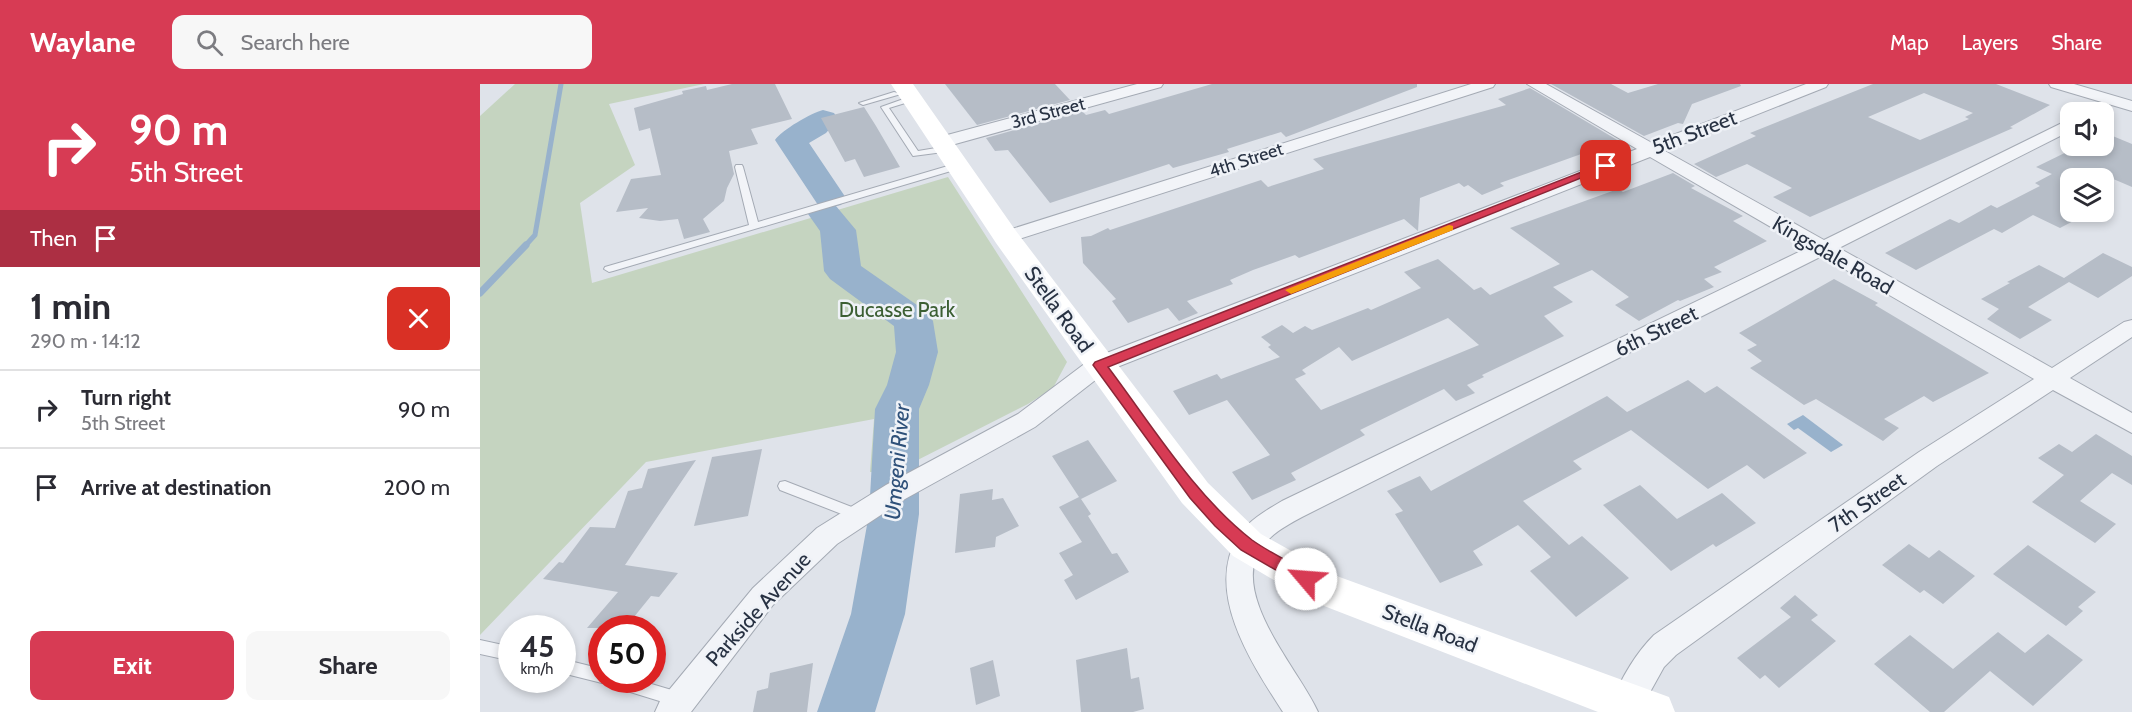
<!DOCTYPE html>
<html lang="en">
<head>
<meta charset="utf-8">
<style>
	body { margin:0; font-family:Cabin,sans-serif; background:#f7f7f7; color:#2b2b33; height:100vh; display:flex; flex-direction:column; font-size:22px; white-space:nowrap }
	* { box-sizing:border-box; margin:0 }
	p { font-size:20px; color:#7c7c81 }
	.icon { flex:none; width:33px; height:33px; fill:none; stroke:currentColor; stroke-width:2; stroke-linecap:round; stroke-linejoin:round }
	.map { position:relative; flex:1; overflow:hidden }
	.side { display:flex; flex-direction:column; background:#fff; width:480px }
	.side>* { flex:none }
	.top-card { background:#d73b54; color:#fff; overflow:hidden }
	.fabs { position:absolute; left:1580px; top:18px; display:grid; gap:12px }
	.fabs a { display:grid; place-items:center; width:54px; height:54px; border-radius:12px; background:#fff; box-shadow:0 3px 9px #0003; font-size:30px }
	.speed { position:absolute; left:18px; top:531px; display:flex; gap:12px; font-size:30px; font-weight:700; text-align:center }
	.speed>* { display:grid; place-content:center; width:78px; height:78px; border-radius:50%; background:#fff; box-shadow:0 3px 9px #0003; line-height:1 }
	.speed small { font-size:15px; font-weight:400 }
	.speed .limit { border:9px solid #d22; background:#fff; color:#111 }
	.pin { position:absolute; display:grid; place-items:center; width:51px; height:51px; color:#fff; margin:-26px; border-radius:12px; box-shadow:0 3px 9px #0006 }
	.me { position:absolute; width:66px; margin:-33px; rotate:297deg; stroke-linejoin:round; filter:drop-shadow(0 0 4px #0008) }
	.turn { display:flex; align-items:center; gap:21px; height:126px; padding:0 30px; font-size:27px }
	.turn .icon { width:78px; height:78px; stroke-width:2.5 }
	.turn b { display:block; font-size:42px; line-height:51px }
	.then { display:flex; align-items:center; height:57px; padding:0 30px; background:#0003; gap:12px; font-size:22px }
	.round { display:grid; place-items:center; flex:none; width:63px; height:63px; border-radius:12px; background:#f7f7f7 }
	.head { display:flex; align-items:center; justify-content:space-between; height:102px; padding:0 30px }
	h1 { font-size:36px; font-weight:700; line-height:45px }
	.action { display:flex; gap:12px; margin-top:auto; padding:12px 30px }
	.action a { flex:1; height:69px; border-radius:12px; background:#d73b54; color:#fff; font-size:24px; font-weight:700; line-height:69px; text-align:center }
	.action a+a { background:#f7f7f7; color:#2b2b33 }
	ul { padding:0; list-style:none }
	li { display:flex; align-items:center; gap:18px; height:78px; padding:0 30px; border-top:2px solid #e1e1e2 }
	li div { flex:1 }
	li b { display:block; font-size:22px }
	li em { font-style:normal }
	header { display:flex; align-items:center; gap:36px; box-sizing:border-box; height:84px; padding:0 30px; background:#d73b54; color:#fff }
	header strong { font-size:28px }
	nav { display:flex; gap:33px; margin-inline-start:auto; font-size:21px }
	.search { width:420px; height:54px; background:#f7f7f7; display:flex; align-items:center; gap:15px; box-sizing:border-box; padding:0 21px; border-radius:12px; color:#7c7c81; font-size:22px }
	main { display:flex; flex:1; min-height:0 }
	.map>svg:first-child { display:block }
	.green { fill:#c5d4c0 }
	.water { fill:#98b2cc }
	.lines { fill:none; stroke-linecap:round; stroke-linejoin:round }
	.stream-far1 { stroke:#98b2cc; stroke-width:5 }
	.stream { stroke:#98b2cc; stroke-width:7 }
	.river { fill:#98b2cc; fill-rule:evenodd }
	.building { fill:#b6bdc7; fill-rule:evenodd }
	.service-casing { stroke:#a4aab4; stroke-width:2 }
	.minor-casing { stroke:#a4aab4; stroke-width:2 }
	.service { fill:#f2f4f8; fill-rule:evenodd }
	.minor { fill:#f2f4f8; fill-rule:evenodd }
	.secondary { fill:#fff; fill-rule:evenodd }
	.route { fill:#d73b54; stroke:#8c2637; stroke-width:1.5 }
	.slow { fill:#f59e0b }
	.labels { text-anchor:middle; dominant-baseline:central; stroke-width:5; stroke-linejoin:round; paint-order:stroke }
	.far-street-label { font-size:18px; fill:#273142; stroke:#eff2f7 }
	.street-label { font-size:21px; fill:#273142; stroke:#eff2f7 }
	.park-label { font-size:21px; fill:#3c5f33; stroke:#eff2f7 }
	.water-label { font-size:22px; font-style:italic; fill:#2e5079; stroke:#eff2f7 }
</style>
</head>
<body>
<header>
<strong>Waylane</strong>
<div class="search"><svg class="icon" aria-label="search" viewBox="0 0 24 24"><circle cx="10" cy="10" r="6"/><path d="M15 15l6 6"/></svg>Search here</div>
<nav><a>Map</a><a>Layers</a><a>Share</a></nav>
</header>
<main>
<section class="side">
<div class="top-card">
<div class="turn"><svg class="icon" aria-label="right" viewBox="0 0 24 24"><path d="M7 20v-9h11M14 6l5 5-5 5"/></svg><div><b>90 m</b>5th Street</div></div>
<div class="then">Then<svg class="icon" aria-label="arrive" viewBox="0 0 24 24"><path d="M6 21V4h12l-3 4 3 4H6"/></svg></div>
</div>
<div class="head"><div><h1>1 min</h1><p>290 m · 14:12</p></div><a class="round" style="background:#d93025;color:#fff"><svg class="icon" aria-label="close" viewBox="0 0 24 24"><path d="M6 6l12 12M18 6L6 18"/></svg></a></div>
<ul>
<li><svg class="icon" aria-label="right" viewBox="0 0 24 24"><path d="M7 20v-9h11M14 6l5 5-5 5"/></svg><div><b>Turn right</b><p>5th Street</p></div><em>90 m</em></li>
<li><svg class="icon" aria-label="arrive" viewBox="0 0 24 24"><path d="M6 21V4h12l-3 4 3 4H6"/></svg><div><b>Arrive at destination</b></div><em>200 m</em></li>
</ul>
<div class="action"><a>Exit</a><a>Share</a></div>
</section>
<div class="map">
<svg width="1652" height="628" viewBox="0 0 1652 628">
	<rect width="100%" height="100%" fill="#dfe3ea"/>
	<polygon class="green" points="35,0 224,0 129,20 155,81 100,119 112,199 468,93 587,278 573,304 548,320 416,387 390,388 394,335 166,378 0,551 0,32"/>
	<polygon class="water" points="1323,331 1363,361 1351,368 1318,344 1314,346 1307,340"/>
	<g class="lines">
		<polyline class="stream-far1" points="45,162 55,151 81,0"/>
		<polyline class="stream" points="0,209 46,161"/>
		<path class="river" d="M343,26L354,29L358,35L346,49L329,59L366,114L361,121L356,122L376,146L381,182L447,228L453,237L458,268L449,301L439,325V430L425,530L395,628H337L371,530L389,430L395,325L407,301L416,268L414,242L350,195L344,187L340,147L328,130L333,123L338,121L295,56C302,46 331,29 343,26Z"/>
	</g>
	<g class="building">
		<polygon points="252,0 295,0 312,35 271,45 278,60 249,67 254,90 247,104 244,117 223,135 230,148 204,155 198,135 180,137 159,134 168,124 136,128 151,95 181,91 170,44 159,47 154,24 203,10 202,7 226,2 227,6"/>
		<polygon points="465,0 575,0 590,16 497,41"/>
		<polygon points="732,0 937,0 937,3 806,53 801,48 747,65 749,68 693,84 689,80 570,119 528,66 515,67 506,54 602,27 606,31 625,26 629,30"/>
		<polygon points="1071,0 1131,0 1148,9 1178,0 1260,0 1261,2 1212,20 1203,40 1198,39 1164,52"/>
		<path d="M1393,0H1516L1570,21L1530,43L1533,44L1330,133L1293,113L1312,104L1267,80L1236,93L1214,80L1276,52L1270,49ZM1444,9L1493,29L1485,33L1489,35L1440,56L1388,33Z"/>
		<polygon points="1050,4 1144,60 1129,66 1124,64 1104,69 1020,99 1024,102 1002,111 988,101 984,103 979,99 940,114 938,147 924,135 819,174 815,171 773,186 750,196 753,200 707,217 718,229 699,237 688,224 648,239 632,217 636,215 603,179 601,153 611,152 628,144 630,146 781,96 788,103 844,85 833,75 1026,21 1018,15"/>
		<polygon points="384,23 396,42 420,83 384,93 375,75 365,78 341,34"/>
		<polygon points="1623,48 1652,60 1652,103 1624,91 1618,94 1590,94 1590,128 1601,133 1580,144 1553,131 1522,149 1514,145 1436,186 1405,169 1470,135 1479,139 1511,121 1517,124 1560,102 1555,99 1572,90 1556,83 1599,62 1623,62"/>
		<path d="M1193,89L1215,102L1211,104L1263,132L1253,137L1287,157L1234,183L1242,188L1224,195L1234,203L1200,217L1198,216L1159,237L1135,221L1149,213L1112,186L1073,203L1093,218L1064,232L1084,252L1002,291L1004,293L987,301L995,309L976,317L964,305L880,346L885,351L811,389L816,396L772,416L752,388L790,371L747,316L709,331L693,307L737,290L741,295L800,273L788,263L791,261L781,253L802,241L813,249L825,242L832,246L888,224L891,226L941,204L924,188L958,175L994,206L1001,203L1010,211L1080,180L1030,144L1138,105L1143,108ZM968,234L999,261L841,326L815,295L826,290L822,286L859,263L872,277Z"/>
		<polygon points="1623,169 1652,183 1652,192 1618,214 1589,198 1548,223 1572,236 1540,255 1507,235 1519,225 1501,215 1530,199 1527,198 1559,181 1584,194"/>
		<polygon points="1354,195 1398,219 1395,221 1509,289 1453,318 1444,312 1404,335 1419,344 1403,357 1336,315 1324,321 1270,284 1282,277 1267,266 1277,261 1259,249"/>
		<polygon points="1208,296 1225,309 1237,302 1327,369 1284,395 1267,381 1228,405 1151,346 1093,377 1102,385 1043,417 1089,461 1102,452 1149,494 1096,533 1050,487 1071,473 1038,441 993,467 1003,481 960,499 915,430 923,427 907,407 940,392 951,407 1127,312 1147,328"/>
		<polygon points="1616,350 1652,372 1652,401 1632,389 1600,417 1636,440 1615,459 1552,418 1584,391 1558,374 1579,360 1592,368"/>
		<polygon points="608,356 637,397 601,415 611,430 608,432 632,470 637,469 649,488 596,516 584,496 593,491 579,469 602,458 579,423 599,413 572,372"/>
		<polygon points="282,365 268,432 214,442 232,373"/>
		<polygon points="216,376 145,481 198,489 179,513 171,512 145,544 107,544 138,508 63,495 79,478 83,479 110,443 135,444 148,407 162,404 168,385"/>
		<polygon points="1160,401 1197,435 1242,409 1276,439 1236,463 1233,460 1191,487 1123,421"/>
		<polygon points="513,405 512,416 523,414 539,442 516,453 515,463 475,469 480,410"/>
		<polygon points="1429,460 1449,474 1459,466 1495,492 1463,520 1444,506 1440,509 1402,481"/>
		<polygon points="1548,461 1616,508 1598,523 1603,527 1586,542 1513,490"/>
		<polygon points="1315,511 1338,531 1331,536 1356,557 1299,604 1285,591 1280,595 1257,574 1311,533 1300,524"/>
		<polygon points="1518,548 1545,569 1568,550 1603,576 1553,622 1510,587 1464,628 1450,628 1394,580 1430,551 1473,585"/>
		<polygon points="647,564 651,595 659,593 664,625 653,628 601,628 596,576"/>
		<polygon points="513,576 520,612 496,621 490,584"/>
		<polygon points="333,579 327,628 273,628 277,607 288,604 290,589"/>
	</g>
	<g class="lines">
		<defs>
			<g id="service">
				<polygon points="414,8 421,10 383,21 379,19"/>
				<polygon points="432,12 435,12 435,16 409,24 438,67 468,62 472,65 471,67 433,72 401,23"/>
				<polygon points="478,79 481,80 481,84 133,187 129,188 124,185 125,183 269,141 255,83 256,81 262,81 263,83 278,138"/>
				<polygon points="305,397 382,427 384,431 382,435 377,436 300,406 298,402 300,398"/>
				<polygon points="0,556 32,563 32,577 0,570"/>
				<polygon points="82,575 122,585 122,596 158,596 205,610 207,615 205,620 199,623 134,603 128,601 127,597 122,599 82,589"/>
			</g>
			<g id="minor">
				<polygon points="657,0 683,0 681,3 468,62 462,63 453,58 456,54"/>
				<polygon points="991,0 1015,0 1013,3 533,157 519,157 516,153 519,149"/>
				<path d="M1047,0H1066L1172,59L1326,0H1348L1346,3L1185,67L1344,156L1590,35V47L1359,164L1572,284L1644,238L1652,236V253L1590,294L1652,329V349L1573,306L1457,382L1196,571L1184,583L1159,628H1135L1131,619C1141,595 1155,570 1174,551L1439,368L1554,295L1342,172L822,433C807,441 791,450 781,464C749,511 820,587 838,628H803C772,580 723,507 759,451C769,436 787,426 802,417L1327,164L1170,73L627,287L555,343L425,415L357,460L293,521L211,628H175L180,617L273,504L337,444L406,401L538,330L611,275L1157,65Z"/>
				<polygon points="1569,0 1594,0 1652,17 1652,27 1571,3"/>
			</g>
		</defs>
		<use href="#service" class="service-casing"/>
		<use href="#minor" class="minor-casing"/>
		<use href="#service" class="service"/>
		<use href="#minor" class="minor"/>
		<polygon class="secondary" points="411,0 433,0 536,147 728,399 781,450 854,491 1189,613 1195,628 1118,628 826,515 753,472 702,419 516,159"/>
	</g>
	<path class="route" d="M1122,80L1131,82L628,283C671,340 715,412 772,456C790,469 812,479 831,490L834,495L831,500H820L761,466L735,442L710,414L613,281L615,278Z"/>
	<polygon class="slow" points="969,141 973,142 973,146 816,208 811,210 805,206"/>
	<g class="labels">
		<g class="far-street-label">
			<text transform="translate(568 29) rotate(-15)">3rd Street</text>
			<text transform="translate(766 76) rotate(-18)">4th Street</text>
		</g>
		<g class="street-label">
			<text transform="translate(1214 48) rotate(-21)">5th Street</text>
			<text transform="translate(1353 171) rotate(30)">Kingsdale Road</text>
			<text transform="translate(579 225) rotate(54)">Stella Road</text>
			<text transform="translate(1176 247) rotate(-26)">6th Street</text>
			<text transform="translate(1387 418) rotate(-35)">7th Street</text>
			<text transform="translate(278 525) rotate(-48)">Parkside Avenue</text>
			<text transform="translate(950 544) rotate(21)">Stella Road</text>
		</g>
		<g class="park-label">
			<text x="417" y="225">Ducasse Park</text>
		</g>
		<g class="water-label">
			<text transform="translate(417 378) rotate(-85)">Umgeni River</text>
		</g>
	</g>
</svg>
<div class="fabs">
<a><svg class="icon" aria-label="sound" viewBox="0 0 24 24"><path d="M4 9h4l5-4v14l-5-4H4zM17 9q2 3 0 6"/></svg></a>
<a><svg class="icon" aria-label="layers" viewBox="0 0 24 24"><path d="M12 4l9 5-9 5-9-5zM3 14l9 5 9-5"/></svg></a>
</div>
<div class="speed"><div>45<small>km/h</small></div><div class="limit">50</div></div>
<div class="pin" style="left:1126px;top:82px;background:#d93025"><svg class="icon" aria-label="arrive" viewBox="0 0 24 24"><path d="M6 21V4h12l-3 4 3 4H6"/></svg></div>
<svg class="me" style="left:826px;top:495px" viewBox="-20 -20 40 40"><circle r="19" fill="#fff"/><path d="M0-13L10 11 0 6-10 11z" fill="#d73b54"/></svg>
</div>
</main>
</body>
</html>
